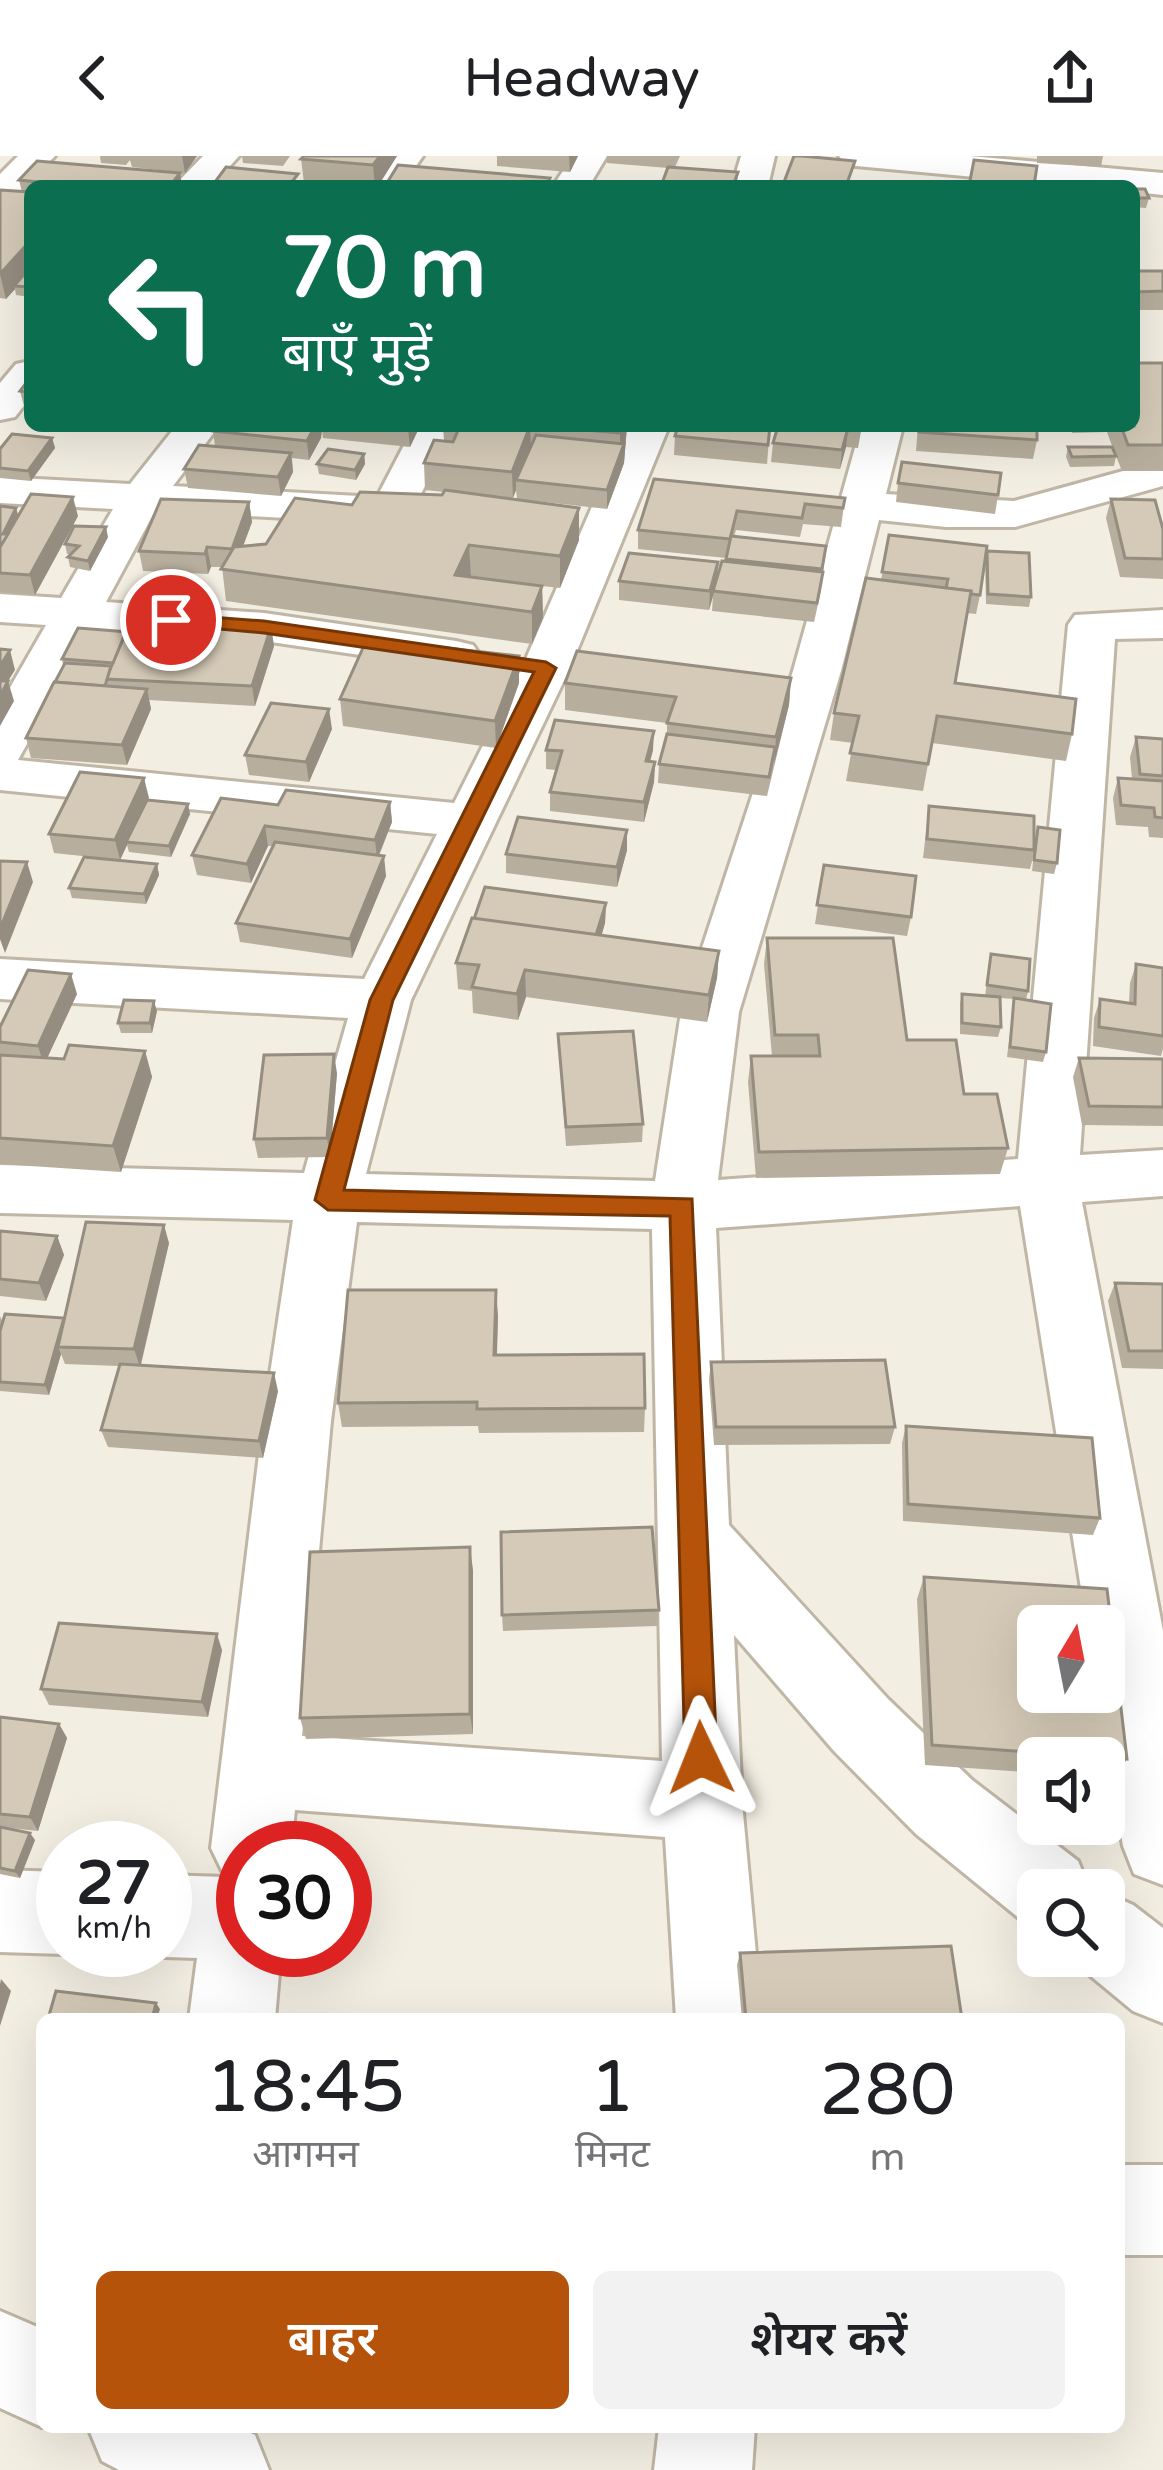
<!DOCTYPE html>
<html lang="hi">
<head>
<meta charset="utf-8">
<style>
	body { margin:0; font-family:"Varela Round","Noto Sans Devanagari",sans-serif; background:#f2f2f2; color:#202124; height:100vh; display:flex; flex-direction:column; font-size:45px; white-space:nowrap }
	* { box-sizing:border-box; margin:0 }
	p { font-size:39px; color:#757577 }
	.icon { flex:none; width:66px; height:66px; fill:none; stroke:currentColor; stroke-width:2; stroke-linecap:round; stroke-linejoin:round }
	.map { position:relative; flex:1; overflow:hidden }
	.side { position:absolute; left:36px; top:1857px; width:1089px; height:420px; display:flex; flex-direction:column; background:#fff; border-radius:18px; box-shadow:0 12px 48px #0002 }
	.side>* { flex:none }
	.banner { position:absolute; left:24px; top:24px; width:1116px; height:252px; border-radius:18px; box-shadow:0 12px 48px #0002; background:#0b6e4f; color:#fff; overflow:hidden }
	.needle { width:78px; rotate:10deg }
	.controls { position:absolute; left:1017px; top:1449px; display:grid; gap:24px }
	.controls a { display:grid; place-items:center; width:108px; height:108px; border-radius:18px; background:#fff; box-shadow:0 12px 48px #0002; font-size:60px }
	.speed { position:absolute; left:36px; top:1665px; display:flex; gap:24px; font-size:60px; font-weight:700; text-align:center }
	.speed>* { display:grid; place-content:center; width:156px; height:156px; border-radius:50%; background:#fff; box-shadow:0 12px 48px #0002; line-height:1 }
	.speed small { font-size:30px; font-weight:400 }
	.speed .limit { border:18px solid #d22; background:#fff; color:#111 }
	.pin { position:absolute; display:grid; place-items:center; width:102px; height:102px; color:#fff; margin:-51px; border:6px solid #fff; border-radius:50%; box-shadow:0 3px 12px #0007 }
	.me { position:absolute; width:132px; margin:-66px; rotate:358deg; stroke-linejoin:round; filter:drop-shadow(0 0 9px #0008) }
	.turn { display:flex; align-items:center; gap:42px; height:252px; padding:0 60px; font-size:54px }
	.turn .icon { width:156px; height:156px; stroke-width:2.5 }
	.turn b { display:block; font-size:84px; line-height:102px }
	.eta { display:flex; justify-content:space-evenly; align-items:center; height:204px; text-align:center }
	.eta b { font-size:72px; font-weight:600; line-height:84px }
	.cta { display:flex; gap:24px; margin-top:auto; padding:24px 60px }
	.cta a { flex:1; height:138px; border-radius:18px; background:#b45309; color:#fff; font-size:48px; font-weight:600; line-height:138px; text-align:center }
	.cta a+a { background:#f2f2f2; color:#202124 }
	header { display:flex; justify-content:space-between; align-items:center; height:156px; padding:0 60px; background:#fff; font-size:54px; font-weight:600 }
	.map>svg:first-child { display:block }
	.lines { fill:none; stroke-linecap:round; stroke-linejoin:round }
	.minor-casing { stroke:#bfb6a5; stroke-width:6 }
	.minor { fill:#fff; fill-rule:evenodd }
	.wall { fill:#b7ae9d }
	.shaded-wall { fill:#958d80 }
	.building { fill:#d5cab7; stroke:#958d80; stroke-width:3; fill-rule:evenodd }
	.route { fill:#b45309; stroke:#753606; stroke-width:3 }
</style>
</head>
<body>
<header><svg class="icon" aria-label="back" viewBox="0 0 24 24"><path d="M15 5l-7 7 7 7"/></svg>Headway<svg class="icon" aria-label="share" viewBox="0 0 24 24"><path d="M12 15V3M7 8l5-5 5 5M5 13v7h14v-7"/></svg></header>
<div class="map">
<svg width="1163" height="2314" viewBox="0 0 1163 2314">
	<rect width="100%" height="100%" fill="#f3eee2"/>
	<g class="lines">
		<defs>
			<g id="minor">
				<polygon points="18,0 55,0 12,44 0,48 0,18"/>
				<polygon points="203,0 239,0 212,30 174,30"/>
				<polygon points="388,0 423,0 402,30 366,30"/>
				<polygon points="573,0 607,0 589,30 553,30"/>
				<polygon points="741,0 775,0 768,30 732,30"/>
				<polygon points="839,0 970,0 1163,17 1163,39 1134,36 1134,30 1071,30 856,10 844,7"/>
				<polygon points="30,205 30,242 15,261 0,264 0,227 16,208"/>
				<path d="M176,270H219L173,330L377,341L414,270H456L408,363L380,367L155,355L106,446L264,457L456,485L473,489L480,499L473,509L456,513L264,485L91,473L18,604L454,647L522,512L627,270H669L570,512L411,844L366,1018L655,1025L681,856L793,515L861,270H903L886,338L1014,345L1163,304V330L1015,371H946L879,364L841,515L739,856L718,1024L1018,1003L1068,469L1075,459L1163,454V482L1115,483L1080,999L1163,994V1040L1082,1046L1163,1475V1729L1134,1718L1123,1690L1098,1536H1104V1470H1087L1020,1050L716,1072L729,1369L888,1543L972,1624L1078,1705L1090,1734H1038V1770L1020,1763L916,1678L834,1595L734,1479L742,1646L762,1863H676L665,1681L295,1654L291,1692H243V1794H281L275,1863H189L197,1802L165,1801L148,1794H165V1719L225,1721L211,1692L263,1265L293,1064L0,1057V1009L304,1017L348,862L0,843V803L364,823L437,678L0,634V549L46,469L0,466V438L61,442L113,353L0,347V321L130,328ZM357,1066L652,1073L662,1605L302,1580L331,1265Z"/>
				<polygon points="0,1714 63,1716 63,1794 73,1794 63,1798 0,1796"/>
				<polygon points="1104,1736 1133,1749 1163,1772 1163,1867 1133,1855 1075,1807 1072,1800 1104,1800"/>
				<rect x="1119" y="2009" width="44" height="90"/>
				<polygon points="0,2155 42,2173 42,2271 0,2252"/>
				<polygon points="88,2271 238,2271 255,2279 269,2314 119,2314 102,2305"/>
				<polygon points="659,2271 755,2271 752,2314 654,2314"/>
			</g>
		</defs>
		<use href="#minor" class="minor-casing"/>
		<use href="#minor" class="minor"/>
	</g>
	<g class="wall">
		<polygon points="100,0 197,0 185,17 132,11 130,4 126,9 101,7"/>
		<polygon points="242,0 290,0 283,10 243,7"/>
		<polygon points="304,0 397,0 378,30 336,30 304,27 301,3"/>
		<polygon points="497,0 578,0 570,16 497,10"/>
		<polygon points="607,0 680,0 675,11 738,16 737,30 661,30 668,12 607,7"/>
		<polygon points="1037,0 1103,0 1101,11 1037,7"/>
		<polygon points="19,24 170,30 30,30 30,141 16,139 15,133 6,143 0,142 0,34 22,36"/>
		<polygon points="215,26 299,27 297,30 216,30"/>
		<polygon points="1134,33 1149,42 1146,52 1134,51"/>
		<rect x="1134" y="115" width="29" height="39"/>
		<polygon points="1163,207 1163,315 1122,315 1116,300 1114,310 1070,311 1066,301 1068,291 1115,298 1107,276 1072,277 1070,270 1134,270"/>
		<polygon points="30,222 30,254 25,254 20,235"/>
		<polygon points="216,270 420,270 410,291 323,282 322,274 321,282 309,304 292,302 293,316 281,340 188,332 184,313 215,290 213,275"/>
		<polygon points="443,270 627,270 624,307 607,353 517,343 516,334 513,342 579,384 560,432 542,430 543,462 532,488 226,445 222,411 211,411 208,418 143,415 139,395 249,346 252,366 243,390 266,388 352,349 442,339 444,336 425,334 424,307 444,285"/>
		<polygon points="770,270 767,308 674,299 675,280"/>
		<polygon points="862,270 858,292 846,291 840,313 771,306 773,287"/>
		<polygon points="918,270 1037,270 1037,284 1033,303 916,295"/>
		<polygon points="52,282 55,292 31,325 0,322 0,293"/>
		<polygon points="364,298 365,308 356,324 319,318 317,308"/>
		<polygon points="654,323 845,342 841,371 803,368 800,381 736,374 734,381 826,390 821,435 814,466 712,455 713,440 709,454 619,444 619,425 717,421 725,405 726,402 638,393 638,374"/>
		<polygon points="898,327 998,339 995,358 896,346"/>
		<polygon points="1111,343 1163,373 1163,423 1120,421 1106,362"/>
		<polygon points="0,350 16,352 18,360 78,360 35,439 0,436"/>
		<polygon points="889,379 980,439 976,458 967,457 955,527 1072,578 1066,605 932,587 923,635 846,625 853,587 830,584 834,557 881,424"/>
		<polygon points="108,381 90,415 70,411 68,401 70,398 67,398 65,388"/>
		<polygon points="987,395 1031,441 1029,451 986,448 985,405"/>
		<polygon points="271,471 274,490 255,550 149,544 151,553 127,609 31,602 26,582 63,510 62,503 128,478 170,480"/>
		<polygon points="791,522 789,549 767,640 658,627 659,608 667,578 667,567 565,554 565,527"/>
		<polygon points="519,527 496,592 343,570 340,543"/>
		<polygon points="332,573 309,626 249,619 245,599"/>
		<polygon points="1136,581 1163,583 1163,682 1149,681 1148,671 1116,669 1113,642 1118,622 1132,623 1130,601"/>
		<polygon points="546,594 653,594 650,605 655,606 654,626 644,666 550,655 550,636 556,614 546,613"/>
		<polygon points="144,622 148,644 190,658 171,701 129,696 127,689 120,704 54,697 49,678"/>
		<polygon points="390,646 392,666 379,700 386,720 352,802 240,786 236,767 273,690 268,690 251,727 197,719 192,699 278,649"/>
		<polygon points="929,650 1035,682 1038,671 1057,707 1054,718 1032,715 1034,697 1030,713 923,702"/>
		<polygon points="627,674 627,694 617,731 506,717 506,698"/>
		<polygon points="157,708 159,719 146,748 72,742 69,732"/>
		<polygon points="824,709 911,761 907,780 815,768"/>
		<polygon points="606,747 605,767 601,780 719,795 717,822 707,866 526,841 518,864 473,857 472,835 458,833 456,807"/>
		<polygon points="767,782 907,884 964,938 1008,992 1000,1018 756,1022 748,926 751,900 772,900 764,808"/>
		<polygon points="991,798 1028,835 1026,844 1046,896 1043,906 1007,901 1014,843 1000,842 1001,871 998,881 960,878 960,848 962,838 985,840"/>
		<polygon points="1136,808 1163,812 1163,893 1161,900 1093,890 1094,862 1100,843 1129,847 1130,827"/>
		<polygon points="77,838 47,902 64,903 145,895 152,921 121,1016 0,1008 0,871"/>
		<polygon points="157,855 152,877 121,877 118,867"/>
		<polygon points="558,878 643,968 642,986 566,990"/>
		<polygon points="1079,902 1163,903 1163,970 1082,969 1073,921"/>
		<polygon points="337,917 330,1001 258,1002 254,983"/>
		<polygon points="0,1075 57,1080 64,1099 46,1145 0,1140"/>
		<polygon points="169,1087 141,1209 278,1235 263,1302 108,1291 101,1274 119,1210 65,1208 61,1198 49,1239 0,1235 0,1160 3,1167 64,1162"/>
		<polygon points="1115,1127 1163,1128 1163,1213 1122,1212 1108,1145"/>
		<polygon points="498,1159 497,1199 645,1252 644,1276 479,1277 478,1270 342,1271 338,1247"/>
		<polygon points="711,1206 895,1271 890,1288 714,1289 709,1224"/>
		<polygon points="906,1270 1100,1362 1093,1379 903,1365 902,1287"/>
		<polygon points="473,1414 473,1578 306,1583 300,1562"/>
		<polygon points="924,1421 1127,1603 1115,1623 1104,1622 1104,1602 1038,1602 1038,1617 925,1609 917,1443"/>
		<polygon points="659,1454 657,1470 503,1475 502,1459"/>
		<polygon points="222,1494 208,1561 49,1549 41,1533"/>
		<polygon points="0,1561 59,1568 67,1582 38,1675 0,1671 35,1684 20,1722 0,1718"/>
		<polygon points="740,1797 962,1863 742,1863 737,1809"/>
	</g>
	<g class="shaded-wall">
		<polygon points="182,0 197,0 185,17"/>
		<polygon points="380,0 397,0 378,30 375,30 373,9"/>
		<polygon points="569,0 578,0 570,16"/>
		<polygon points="180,17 182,30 170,30"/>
		<polygon points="30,85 30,116 14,130 15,133 6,143 0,118"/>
		<polygon points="315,270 322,270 321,282 309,304 307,285"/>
		<polygon points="409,270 420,270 410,291 408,272"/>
		<polygon points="530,270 531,296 516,324 516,334 513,342 512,316"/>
		<polygon points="623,270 627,270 624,307 607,353 607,334 620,300 620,277"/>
		<polygon points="848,272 846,291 840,313 842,294"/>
		<polygon points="52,282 55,292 31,325 28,315"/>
		<polygon points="291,297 293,316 281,340 278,321"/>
		<polygon points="364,298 365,308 356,324 355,314"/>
		<polygon points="73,341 78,360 35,439 30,419"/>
		<polygon points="249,346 252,366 235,412 232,393"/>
		<polygon points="16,352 19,362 3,404 3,378"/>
		<polygon points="579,352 579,384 560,432 560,400"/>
		<polygon points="106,371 108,381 90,415 88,405"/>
		<polygon points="469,389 471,421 455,419"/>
		<polygon points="207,391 211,411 208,418 205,398"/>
		<polygon points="718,406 717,426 709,454 710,435"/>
		<polygon points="542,430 543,462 532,488 532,456"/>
		<polygon points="271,471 274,490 255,550 252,530"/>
		<polygon points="10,494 15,514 8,525 14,545 0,570 0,510"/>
		<polygon points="519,500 519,527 496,592 495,565"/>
		<polygon points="791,522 789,549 774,608 776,581"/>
		<polygon points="147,533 151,553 127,609 122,589"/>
		<polygon points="329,553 332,573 309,626 306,606"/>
		<polygon points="654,575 653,594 645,625 646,605"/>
		<polygon points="655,606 654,626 644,666 644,646"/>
		<polygon points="144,622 149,642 120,704 115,684"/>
		<polygon points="390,646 392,666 377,703 375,684"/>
		<polygon points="188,648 190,658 171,701 169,690"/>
		<polygon points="265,670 268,690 251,727 247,708"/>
		<polygon points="627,674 627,694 617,731 617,711"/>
		<polygon points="384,700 386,720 352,802 350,783"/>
		<polygon points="27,706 33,726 5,797 0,783 0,773"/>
		<polygon points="157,708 159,719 146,748 144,738"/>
		<polygon points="606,747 605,767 595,803 595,783"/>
		<polygon points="719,795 717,822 707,866 709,839"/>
		<polygon points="525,814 526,841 518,864 517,838"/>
		<polygon points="71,818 77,838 44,909 38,890"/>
		<polygon points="154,845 157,855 152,877 150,867"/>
		<polygon points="145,895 152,921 121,1016 113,990"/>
		<polygon points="334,898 337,917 330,1001 327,982"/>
		<polygon points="164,1069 169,1087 140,1211 134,1193"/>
		<polygon points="57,1080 64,1099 46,1145 39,1127"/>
		<polygon points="496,1134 498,1159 496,1224 494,1199"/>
		<polygon points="65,1162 58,1191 61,1198 49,1239 45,1229"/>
		<polygon points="274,1217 278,1235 263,1302 259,1285"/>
		<polygon points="470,1391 473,1414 473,1578 470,1558"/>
		<polygon points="217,1478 222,1494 208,1561 202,1546"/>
		<polygon points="59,1568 67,1582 38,1675 30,1661"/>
		<polygon points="30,1677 35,1684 20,1722 15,1715"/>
		<polygon points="1,1823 11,1835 0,1870 0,1828"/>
		<polygon points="156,1847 160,1853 157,1863 152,1863"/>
	</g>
	<g class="building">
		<polygon points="304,0 380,0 373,9 301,3"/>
		<polygon points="794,0 802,0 855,5 846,30 784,26"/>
		<polygon points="974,4 1037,10 1034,30 969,30"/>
		<polygon points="37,5 180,17 170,30 105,30 82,28 80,30 46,30 48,27 19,24"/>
		<polygon points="398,9 550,22 546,30 385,30"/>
		<polygon points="226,11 298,18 289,30 261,30 215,26"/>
		<polygon points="668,11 738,16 733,30 661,30"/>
		<polygon points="1134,33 1145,33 1149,42 1134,42"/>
		<polygon points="0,34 30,36 30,85 0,118"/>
		<polygon points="27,115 30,115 30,131 14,130"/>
		<polygon points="1134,115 1163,115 1163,135 1134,136"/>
		<polygon points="1134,207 1163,207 1163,289 1128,289 1121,270 1134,270"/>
		<polygon points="30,222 30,236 20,235"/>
		<polygon points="216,270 315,270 307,285 213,275"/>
		<polygon points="460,270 530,270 512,316 424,307 434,284 453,286"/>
		<polygon points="537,270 623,270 620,277"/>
		<polygon points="678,270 770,270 768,289 675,280"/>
		<polygon points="778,270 861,270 860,273 848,272 842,294 773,287"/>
		<polygon points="919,270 1037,270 1037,284 919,276"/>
		<polygon points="12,278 52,282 28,315 0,312 0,293"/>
		<polygon points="536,279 624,288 607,334 516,324"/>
		<polygon points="199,289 291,297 278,321 184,313"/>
		<polygon points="1068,291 1112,291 1116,300 1072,301"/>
		<polygon points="328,293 364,298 355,314 317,308"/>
		<polygon points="902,306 1001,317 998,339 898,327"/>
		<polygon points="654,323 845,342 843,352 805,348 802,362 737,355 730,383 638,374"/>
		<polygon points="445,334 579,352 560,400 469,389 455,419 542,430 532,456 221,413 234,391 266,388 295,342 352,349 360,336 442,339"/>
		<polygon points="31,338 73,341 30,419 0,417 0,391"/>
		<polygon points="161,343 249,346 232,393 207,391 205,398 139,395"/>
		<polygon points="1111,343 1155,344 1163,373 1163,403 1125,402"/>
		<polygon points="0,350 16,352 3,378 8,378 0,391"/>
		<polygon points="74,370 106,371 88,405 68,401 79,390 65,388"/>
		<polygon points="889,379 987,390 980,439 971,438 971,435 946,432 948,423 882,416"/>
		<polygon points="731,380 826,390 822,413 726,403"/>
		<polygon points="987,395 1029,397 1031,441 988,438"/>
		<polygon points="629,397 718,406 710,435 619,425"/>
		<polygon points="722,405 823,416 817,447 713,435"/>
		<polygon points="866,422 971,435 955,527 1076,543 1072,578 937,560 928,608 850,597 859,560 834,557"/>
		<polygon points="175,466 271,471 252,530 106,523 125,478 170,480"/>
		<polygon points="78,472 128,476 125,478 113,507 62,503"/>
		<polygon points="367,483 519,500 495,565 340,543"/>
		<polygon points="0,493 10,494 0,510"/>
		<polygon points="577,495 791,522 776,581 667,567 676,541 565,527"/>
		<polygon points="65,507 111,510 105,530 55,526"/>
		<polygon points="0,525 8,525 0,540"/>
		<polygon points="54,526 147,533 122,589 26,582"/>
		<polygon points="271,547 329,553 306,606 245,599"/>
		<polygon points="555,564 654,575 646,605 655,606 644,646 550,636 562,595 546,594"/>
		<polygon points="667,578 775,591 769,621 659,608"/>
		<polygon points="1136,581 1163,583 1163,620 1140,618"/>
		<polygon points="80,616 144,622 115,684 49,678"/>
		<polygon points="1118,622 1163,625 1163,662 1155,661 1154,652 1121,649"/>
		<polygon points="286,634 390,646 375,684 265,670 247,708 192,699 221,642 278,649"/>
		<polygon points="147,644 188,648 169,690 126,686"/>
		<polygon points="929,650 1034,660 1034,694 927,683"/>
		<polygon points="518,661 627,674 617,711 506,698"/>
		<polygon points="1038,671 1060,674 1057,707 1034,704"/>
		<polygon points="275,686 384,700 350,783 236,767"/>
		<polygon points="84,701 157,708 144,738 69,732"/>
		<polygon points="0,705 27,706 0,773"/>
		<polygon points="824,709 916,720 911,761 817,749"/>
		<polygon points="485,731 606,747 596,779 474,763"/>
		<polygon points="472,762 719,795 709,839 525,814 517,838 472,831 479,809 456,807"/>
		<polygon points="767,782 893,782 907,884 956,884 964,938 997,938 1008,992 759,996 751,900 820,900 818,879 775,879"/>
		<polygon points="991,798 1030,803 1028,835 987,829"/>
		<polygon points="1136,808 1163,812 1163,880 1099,871 1100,843 1135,848"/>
		<polygon points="28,814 71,818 38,890 0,886 0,871"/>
		<polygon points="962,838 1000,841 1001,871 962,867"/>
		<polygon points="1014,842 1051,848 1046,896 1010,891"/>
		<polygon points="124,844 154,845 150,867 118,867"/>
		<polygon points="633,875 643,968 566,971 558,878"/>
		<polygon points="69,889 145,895 113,990 0,982 0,899 64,903"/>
		<polygon points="334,898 327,982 254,983 264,899"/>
		<polygon points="1079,902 1163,903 1163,951 1089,950"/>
		<polygon points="86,1066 164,1069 134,1193 58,1191"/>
		<polygon points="0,1075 57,1080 39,1127 0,1123"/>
		<polygon points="1115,1127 1163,1128 1163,1195 1129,1195"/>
		<polygon points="348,1134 496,1134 494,1199 644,1198 645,1252 477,1253 477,1246 338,1247"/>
		<polygon points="5,1158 64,1162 45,1229 0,1226 0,1175"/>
		<polygon points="885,1204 895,1271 716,1271 711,1206"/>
		<polygon points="120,1208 274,1217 259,1285 101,1274"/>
		<polygon points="906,1270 1092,1282 1100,1362 908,1348"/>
		<polygon points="652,1371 659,1454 502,1459 501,1376"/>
		<polygon points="470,1391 470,1558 300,1562 310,1396"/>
		<path d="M924,1421L1107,1433L1127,1603L932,1589ZM1038,1470H1104V1536H1038Z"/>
		<polygon points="59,1467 217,1478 202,1546 41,1533"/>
		<polygon points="0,1561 59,1568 30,1661 0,1658"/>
		<polygon points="0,1671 30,1677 15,1715 0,1712"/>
		<polygon points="951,1790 962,1863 746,1863 740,1797"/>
		<polygon points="56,1835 156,1847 152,1863 48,1863"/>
	</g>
	<polygon class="route" points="171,458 264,465 546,506 556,512 393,844 344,1034 692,1043 717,1602 712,1613 701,1617 689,1613 685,1602 670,1060 328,1054 315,1044 370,844 534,516 264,477 164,468 162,464"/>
</svg>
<div class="controls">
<a><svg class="needle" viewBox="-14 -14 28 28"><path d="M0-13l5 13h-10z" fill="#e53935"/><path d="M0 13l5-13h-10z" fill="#757577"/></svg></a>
<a><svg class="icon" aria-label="sound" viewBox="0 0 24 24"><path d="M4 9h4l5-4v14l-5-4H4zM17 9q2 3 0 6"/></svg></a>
<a><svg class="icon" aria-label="search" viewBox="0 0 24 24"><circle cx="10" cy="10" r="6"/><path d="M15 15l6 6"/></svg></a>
</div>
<div class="speed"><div>27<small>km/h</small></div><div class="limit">30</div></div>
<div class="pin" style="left:171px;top:464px;background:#d93025"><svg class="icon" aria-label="arrive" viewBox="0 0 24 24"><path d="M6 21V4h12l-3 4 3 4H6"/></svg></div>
<svg class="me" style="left:701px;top:1602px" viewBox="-20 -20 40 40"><path d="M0-17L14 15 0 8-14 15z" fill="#b45309" stroke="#fff" stroke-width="4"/></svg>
<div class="banner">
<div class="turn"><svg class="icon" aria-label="left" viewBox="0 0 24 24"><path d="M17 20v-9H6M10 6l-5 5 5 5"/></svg><div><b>70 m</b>बाएँ मुड़ें</div></div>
</div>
<section class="side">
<div class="eta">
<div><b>18:45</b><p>आगमन</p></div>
<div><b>1</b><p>मिनट</p></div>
<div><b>280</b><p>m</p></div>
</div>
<div class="cta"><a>बाहर</a><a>शेयर करें</a></div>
</section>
</div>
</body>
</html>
